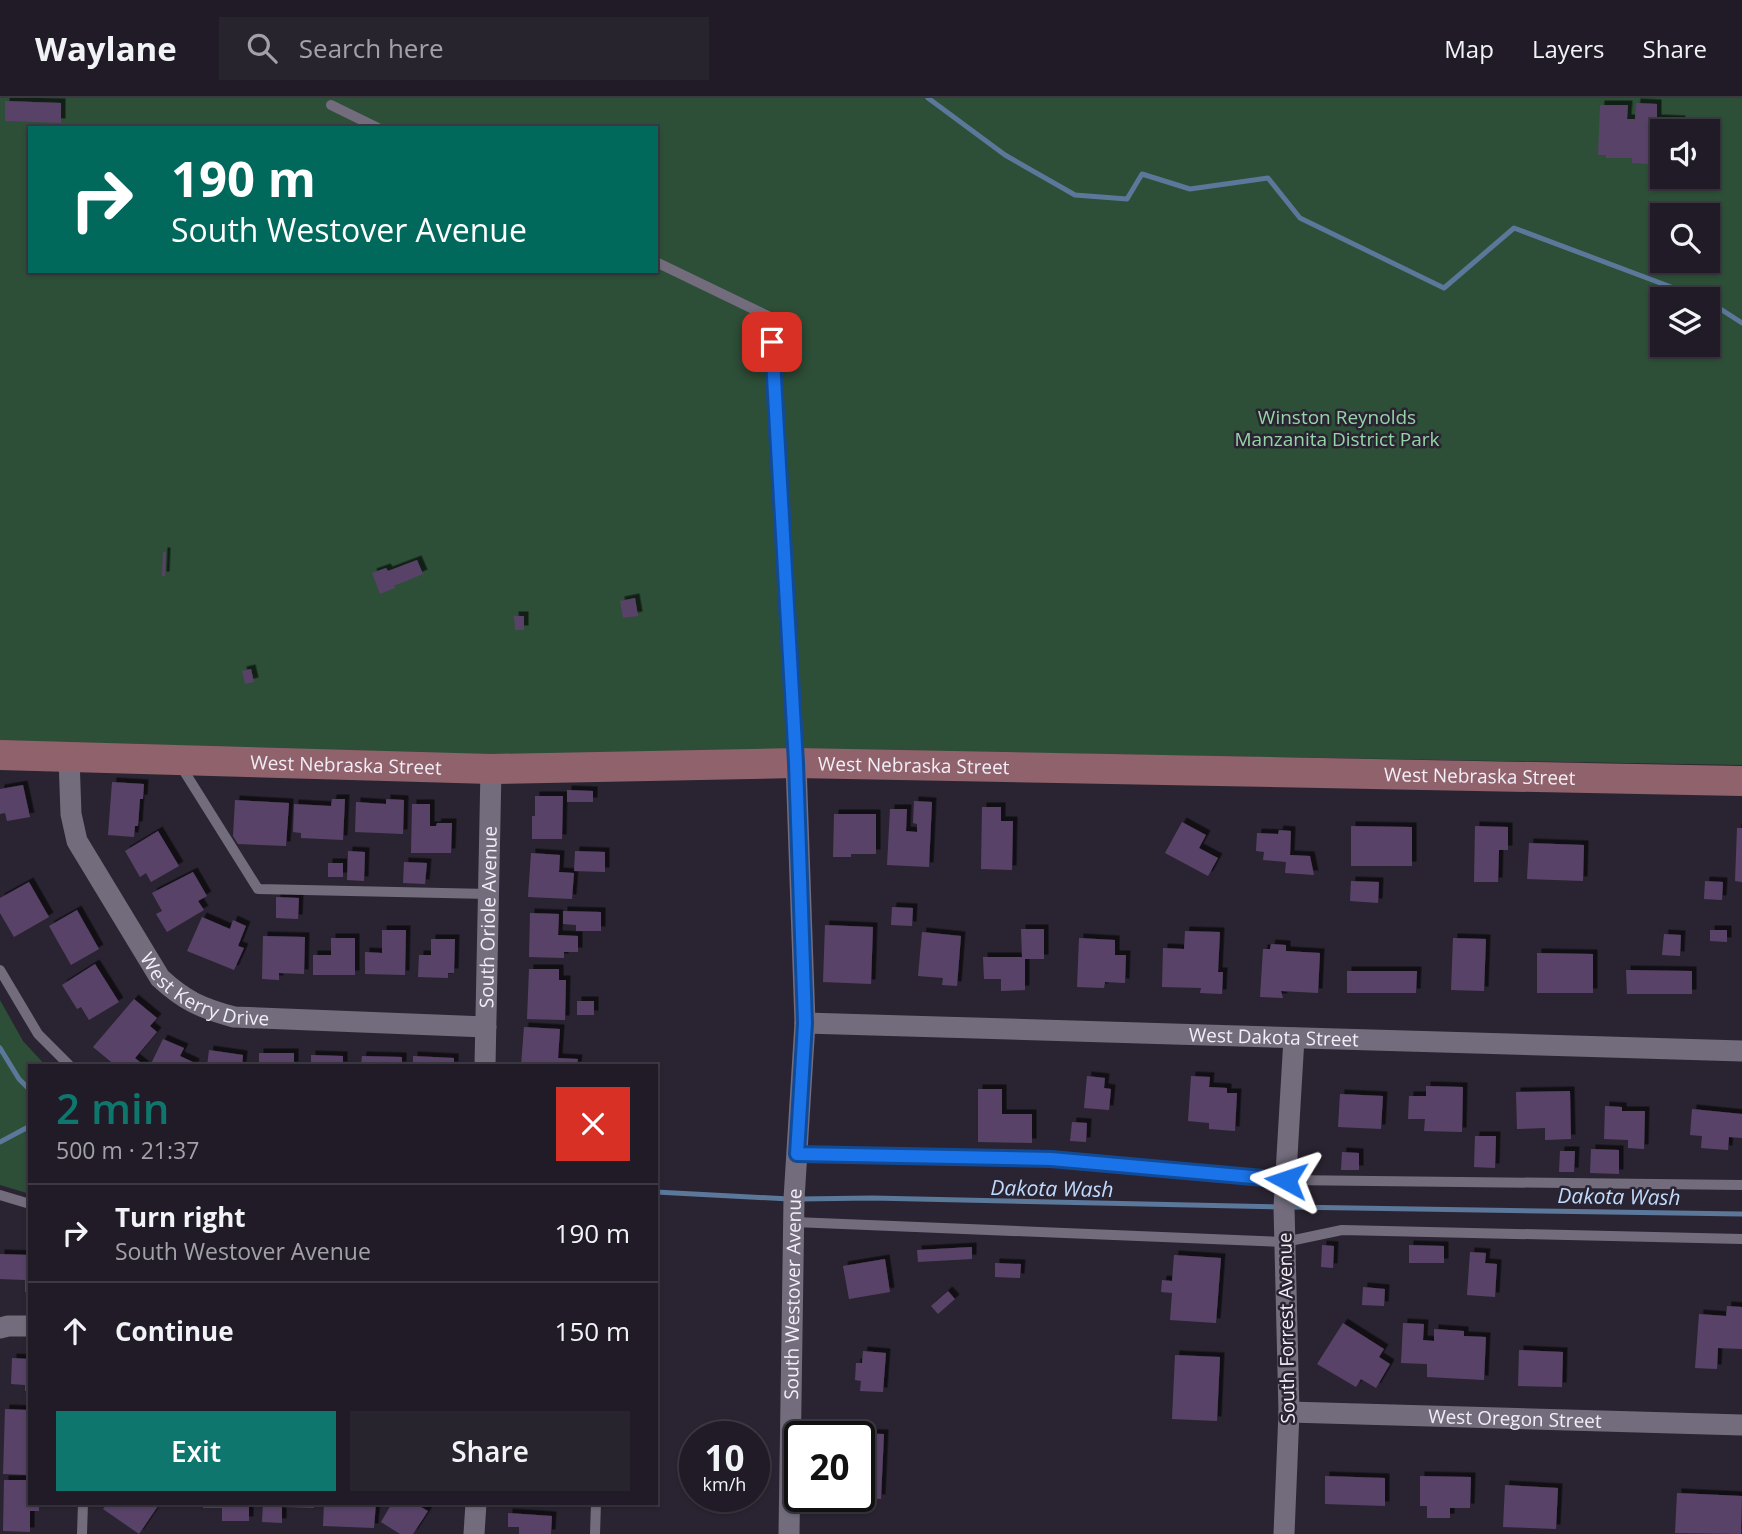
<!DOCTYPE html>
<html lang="en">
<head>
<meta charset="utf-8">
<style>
	body { margin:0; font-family:"Open Sans",sans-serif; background:#28242e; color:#f1f3f6; height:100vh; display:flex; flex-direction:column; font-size:26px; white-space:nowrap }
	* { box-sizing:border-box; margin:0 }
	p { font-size:23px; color:#a2a1a7 }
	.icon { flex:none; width:38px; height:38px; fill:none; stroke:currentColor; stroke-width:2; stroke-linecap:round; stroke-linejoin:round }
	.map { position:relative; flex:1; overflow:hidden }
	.details { position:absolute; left:28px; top:966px; width:630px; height:441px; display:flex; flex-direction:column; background:#201b26; border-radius:0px; box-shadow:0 2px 5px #0004,0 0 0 2px #3d3943 }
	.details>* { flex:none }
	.hud { position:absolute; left:28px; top:28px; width:630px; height:147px; border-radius:0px; box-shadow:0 2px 5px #0004,0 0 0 2px #3d3943; background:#00695c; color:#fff; overflow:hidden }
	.fabs { position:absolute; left:1650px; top:21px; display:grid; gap:14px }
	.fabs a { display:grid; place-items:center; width:70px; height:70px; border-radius:0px; background:#201b26; box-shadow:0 2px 5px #0004,0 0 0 2px #3d3943; font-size:35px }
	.speed { position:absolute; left:679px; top:1323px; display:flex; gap:14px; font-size:35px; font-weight:700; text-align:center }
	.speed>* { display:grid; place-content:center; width:91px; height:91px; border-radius:50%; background:#201b26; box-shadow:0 2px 5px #0004,0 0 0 2px #3d3943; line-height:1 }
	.speed small { font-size:18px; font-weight:400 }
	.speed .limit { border:4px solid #111; border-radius:10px; background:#fff; color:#111 }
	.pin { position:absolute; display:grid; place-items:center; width:60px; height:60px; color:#fff; margin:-30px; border-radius:14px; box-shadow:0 4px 10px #0006 }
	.me { position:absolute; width:77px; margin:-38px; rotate:275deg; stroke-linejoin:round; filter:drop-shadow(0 0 5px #0008) }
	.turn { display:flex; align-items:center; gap:24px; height:147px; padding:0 28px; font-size:32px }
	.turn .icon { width:91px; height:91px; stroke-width:2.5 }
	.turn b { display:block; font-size:49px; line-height:60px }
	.round { display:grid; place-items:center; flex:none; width:74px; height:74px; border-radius:0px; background:#28242e }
	.headline { display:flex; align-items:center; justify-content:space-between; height:119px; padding:0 28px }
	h1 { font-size:42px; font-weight:600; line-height:52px; color:#0f766e }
	.cta { display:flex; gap:14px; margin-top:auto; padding:14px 28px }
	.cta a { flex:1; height:80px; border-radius:0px; background:#0f766e; color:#fff; font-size:28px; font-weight:600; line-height:80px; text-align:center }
	.cta a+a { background:#28242e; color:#f1f3f6 }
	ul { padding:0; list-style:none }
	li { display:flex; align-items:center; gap:21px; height:98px; padding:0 28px; border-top:2px solid #3d3943 }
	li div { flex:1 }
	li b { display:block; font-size:26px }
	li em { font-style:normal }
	header { display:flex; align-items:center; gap:42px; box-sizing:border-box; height:98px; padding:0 35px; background:#201b26; border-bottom:2px solid #3d3943 }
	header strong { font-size:33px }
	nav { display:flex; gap:38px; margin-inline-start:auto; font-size:24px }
	.search { width:490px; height:63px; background:#28242e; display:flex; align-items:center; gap:18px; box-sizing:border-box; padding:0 24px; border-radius:0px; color:#a2a1a7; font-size:26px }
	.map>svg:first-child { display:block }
	.green { fill:#2d4e37; fill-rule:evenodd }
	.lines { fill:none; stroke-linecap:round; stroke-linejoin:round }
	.stream { stroke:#5b7799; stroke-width:5 }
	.building { fill:#584367; filter:url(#shadow) }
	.lane { stroke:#726c7c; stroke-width:10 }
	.street { stroke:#726c7c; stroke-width:21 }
	.secondary { stroke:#90626c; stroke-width:30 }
	.route-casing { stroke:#114b97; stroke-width:18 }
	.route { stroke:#1a73e8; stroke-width:12 }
	.labels { text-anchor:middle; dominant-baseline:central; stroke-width:5; stroke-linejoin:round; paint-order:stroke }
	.park-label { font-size:19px; fill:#94d5a6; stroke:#2a2432 }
	.street-label { font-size:19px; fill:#f1eef7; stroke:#2a2432 }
	.water-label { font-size:21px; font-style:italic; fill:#c0dbfd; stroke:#2a2432 }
</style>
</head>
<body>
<header>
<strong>Waylane</strong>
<div class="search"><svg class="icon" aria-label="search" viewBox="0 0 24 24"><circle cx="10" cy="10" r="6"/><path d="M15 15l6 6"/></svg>Search here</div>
<nav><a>Map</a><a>Layers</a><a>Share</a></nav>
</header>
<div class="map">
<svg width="1742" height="1436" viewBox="0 0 1742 1436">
	<defs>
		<filter id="shadow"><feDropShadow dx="4.5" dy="-4.5" stdDeviation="0" flood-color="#0009"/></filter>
	</defs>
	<rect width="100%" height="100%" fill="#2a2432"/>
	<g class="green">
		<path d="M0,0H1742V667L844,652L685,661L0,646ZM30,30H656V173H30ZM1662,33H1708V79H1662ZM1662,117H1708V163H1662ZM1662,201H1708V247H1662Z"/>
		<polygon points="0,902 23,943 46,968 30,968 30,1096 0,1087"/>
	</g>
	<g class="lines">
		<g class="stream">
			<polyline points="928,0 1005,57 1075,97 1127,101 1142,76 1190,91 1268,80 1300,120 1444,190 1514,130 1703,201"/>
			<polyline points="1708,203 1742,225"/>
			<polyline points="0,950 19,981 30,992"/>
			<polyline points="0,1044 30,1028"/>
			<polyline points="656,1094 789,1101"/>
			<polyline points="799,1101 872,1100 1279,1109"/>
			<polyline points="1289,1109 1742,1116"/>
		</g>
	</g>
	<g class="building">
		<polygon points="5,3 61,5 61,25 5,23"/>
		<polygon points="1636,5 1657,6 1657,21 1681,22 1680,32 1650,31 1649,66 1632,65 1632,60 1606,60 1606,57 1598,57 1600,7 1628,7 1627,21 1635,21"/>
		<polygon points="163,454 166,454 165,478 162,478"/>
		<polygon points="417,462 423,476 394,488 395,490 380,496 372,475 386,470 388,473"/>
		<polygon points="635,500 638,518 623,520 620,503"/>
		<polygon points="514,518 524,518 524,532 515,532"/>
		<polygon points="251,571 254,584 245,586 242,573"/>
		<polygon points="112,684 144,686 143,701 140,701 138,728 135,728 134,739 108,737"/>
		<polygon points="23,687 30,719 7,723 5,715 0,716 0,691"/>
		<polygon points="567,692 593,693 593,704 567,704"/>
		<polygon points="535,698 563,698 562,741 532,741 532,718 535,718"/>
		<polygon points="332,701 345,701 343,742 301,740 301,735 293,734 294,706 331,708"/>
		<polygon points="386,701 404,702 403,736 355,734 356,704 386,706"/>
		<polygon points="235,702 289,705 286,748 238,746 233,738"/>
		<polygon points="914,703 932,704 929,769 887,767 890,711 907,711 906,733 917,734 917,726 913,725"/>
		<polygon points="412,706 430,706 430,728 436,728 437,725 452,725 451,755 411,755"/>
		<polygon points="982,709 1001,709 1001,723 1013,723 1012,772 981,771"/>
		<polygon points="834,716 876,716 876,756 851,756 851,759 833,759"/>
		<polygon points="1182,724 1206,737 1199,750 1218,760 1208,778 1165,755"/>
		<polygon points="1351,728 1412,729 1412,768 1351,768"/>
		<polygon points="1475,728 1508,729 1508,752 1499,752 1498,784 1474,784"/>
		<polygon points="1737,730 1742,730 1742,784 1735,783"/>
		<polygon points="1279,732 1291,733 1290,757 1310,758 1314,777 1285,775 1286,764 1263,762 1264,754 1256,753 1257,735 1278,736"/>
		<polygon points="158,733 179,768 151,784 146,775 140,779 125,753"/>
		<polygon points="1529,745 1584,747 1583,783 1527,781"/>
		<polygon points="348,753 365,754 364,783 347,782"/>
		<polygon points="575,753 605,754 605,774 574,773"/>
		<polygon points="531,755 560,757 559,774 574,775 572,801 528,799"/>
		<polygon points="404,764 427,765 425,786 403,785"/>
		<rect x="328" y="765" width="15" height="14"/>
		<polygon points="193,774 207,798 198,803 204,812 167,834 156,816 162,813 152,795"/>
		<polygon points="1351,783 1379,784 1378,805 1350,803"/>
		<polygon points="1705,783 1723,784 1722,802 1704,801"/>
		<polygon points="29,784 49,819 14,839 0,815 0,800"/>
		<polygon points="276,799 299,800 298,821 276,820"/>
		<polygon points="892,809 913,810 912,828 891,827"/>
		<polygon points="77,812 99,851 71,867 49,828"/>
		<polygon points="563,813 601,814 601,833 576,833 576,827 563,826"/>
		<polygon points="530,815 559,816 558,837 578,838 578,854 564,854 564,860 529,859"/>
		<polygon points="202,819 230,831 233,822 246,828 238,848 244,850 234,872 187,853"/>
		<polygon points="825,827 873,829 871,886 823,884"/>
		<polygon points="1021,831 1044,831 1044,861 1025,861 1025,892 1001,893 1001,881 984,881 983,859 1022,859"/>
		<polygon points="382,832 406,832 405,877 365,876 365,854 382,855"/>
		<polygon points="1710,832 1727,832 1727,844 1710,843"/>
		<polygon points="1185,833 1220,834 1218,874 1223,874 1222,896 1200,895 1201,890 1162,889 1163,850 1184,851"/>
		<polygon points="922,834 961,838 957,888 942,887 943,880 918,878"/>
		<polygon points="1664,836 1681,837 1680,858 1662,857"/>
		<polygon points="263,838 305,839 304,876 279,875 279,882 262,881"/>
		<polygon points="331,840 355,840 355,877 313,877 313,857 331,857"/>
		<polygon points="1079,840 1115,842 1115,857 1126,857 1125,885 1105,884 1104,890 1077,889"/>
		<polygon points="1453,840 1486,841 1484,893 1451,892"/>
		<polygon points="431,841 455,841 454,875 448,875 448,880 418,879 419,857 431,857"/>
		<polygon points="1271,846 1286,847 1286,853 1320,855 1318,895 1281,893 1283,900 1260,899 1263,851 1270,851"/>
		<polygon points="1537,855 1593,856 1593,895 1537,895"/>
		<polygon points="95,866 119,904 89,922 81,909 77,911 62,887"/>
		<polygon points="529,871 559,871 559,882 566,882 565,922 527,921"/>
		<polygon points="1626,872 1692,873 1692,896 1627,896"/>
		<polygon points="1347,873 1417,873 1416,895 1347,895"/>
		<polygon points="134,901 157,920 150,928 157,934 135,960 145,968 116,968 93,949"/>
		<rect x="577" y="903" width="17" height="14"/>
		<polygon points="524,929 560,931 558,960 578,961 577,968 521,968"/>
		<polygon points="163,941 184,950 180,958 195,965 194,968 150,968"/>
		<polygon points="209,952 243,957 242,968 207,968"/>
		<rect x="259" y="955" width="35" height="13"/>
		<polygon points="311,957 343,958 343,968 311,968"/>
		<polygon points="362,958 402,959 402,968 361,968"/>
		<polygon points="413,958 454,960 454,968 413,968"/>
		<polygon points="1087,978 1105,980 1104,990 1111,991 1109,1012 1084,1010"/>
		<polygon points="1191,978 1210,979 1209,989 1227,990 1227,995 1237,995 1235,1033 1209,1031 1209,1025 1188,1023"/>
		<polygon points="1426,988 1463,989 1462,1034 1424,1033 1425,1021 1408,1021 1409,998 1426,998"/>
		<polygon points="978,991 1002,991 1002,1016 1032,1016 1032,1045 978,1044"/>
		<polygon points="1570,993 1571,1041 1545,1042 1545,1030 1517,1031 1516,994"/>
		<polygon points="1340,996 1383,998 1381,1031 1338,1029"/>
		<polygon points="1605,1008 1622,1009 1622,1013 1645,1013 1644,1051 1628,1050 1628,1042 1604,1041"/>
		<polygon points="1692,1011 1742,1016 1742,1040 1729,1039 1728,1052 1701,1050 1702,1038 1690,1037"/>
		<polygon points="1072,1024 1087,1025 1086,1044 1070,1043"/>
		<polygon points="1475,1038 1496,1038 1495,1070 1474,1069"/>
		<polygon points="1591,1051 1619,1052 1619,1076 1590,1075"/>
		<polygon points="1560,1053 1575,1053 1574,1074 1559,1074"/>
		<polygon points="1342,1054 1359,1055 1359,1072 1341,1072"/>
		<polygon points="1322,1147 1334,1148 1333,1170 1321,1169"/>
		<polygon points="1409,1147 1444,1148 1444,1165 1409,1165"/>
		<polygon points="972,1149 972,1161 918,1164 917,1152"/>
		<polygon points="1470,1154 1486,1155 1485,1165 1497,1166 1495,1199 1467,1197"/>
		<polygon points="0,1156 30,1157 30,1194 25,1194 25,1182 0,1181"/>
		<polygon points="1174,1157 1221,1160 1216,1225 1170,1222 1172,1195 1161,1194 1162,1182 1172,1183"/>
		<polygon points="885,1161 890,1194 849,1201 843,1168"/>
		<polygon points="995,1165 1021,1166 1020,1180 995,1179"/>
		<polygon points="1363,1189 1385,1191 1384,1208 1362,1207"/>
		<polygon points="948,1193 955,1201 938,1216 931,1208"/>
		<polygon points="1727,1208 1742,1209 1742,1251 1718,1250 1717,1271 1695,1270 1699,1216 1726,1218"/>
		<polygon points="1343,1225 1384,1251 1379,1259 1390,1266 1376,1290 1361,1281 1356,1289 1317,1266"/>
		<polygon points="1403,1225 1424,1226 1423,1242 1434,1243 1434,1231 1464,1233 1464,1238 1486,1239 1484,1282 1427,1279 1427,1266 1401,1265"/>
		<polygon points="1519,1252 1563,1254 1562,1289 1518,1288"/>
		<polygon points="863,1253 886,1255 883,1294 860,1293 861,1283 855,1282 856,1265 862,1265"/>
		<polygon points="1175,1257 1220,1259 1217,1323 1172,1321"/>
		<polygon points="12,1260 30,1261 30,1293 25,1293 25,1287 11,1286"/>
		<polygon points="5,1311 28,1312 28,1319 30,1319 30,1377 3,1376"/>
		<polygon points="849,1335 884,1336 881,1401 859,1400 859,1339 849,1339"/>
		<polygon points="1325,1378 1385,1380 1385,1408 1325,1406"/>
		<polygon points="1420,1378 1471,1379 1470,1410 1450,1410 1450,1420 1427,1420 1427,1408 1420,1408"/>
		<polygon points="4,1382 30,1382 30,1405 39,1405 39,1413 30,1413 30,1434 3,1433"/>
		<polygon points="1505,1387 1558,1390 1556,1431 1503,1429"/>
		<polygon points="1677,1395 1742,1398 1741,1436 1675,1435"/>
		<polygon points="108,1405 160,1405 139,1436 103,1411"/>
		<polygon points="203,1405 249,1405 249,1423 222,1423 222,1410 203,1410"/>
		<polygon points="263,1405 314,1405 314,1410 282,1409 282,1425 262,1424"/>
		<polygon points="324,1405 376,1405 374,1430 323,1428"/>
		<polygon points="392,1405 423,1405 421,1409 428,1413 413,1436 400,1436 381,1424"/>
		<polygon points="508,1415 552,1418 551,1436 519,1436 519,1429 508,1429"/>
	</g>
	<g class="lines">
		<g class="lane">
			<polyline points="331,7 378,30"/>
			<polyline points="656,164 770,219 796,662"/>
			<polyline points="179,665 258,791 489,796"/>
			<polyline points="0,872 38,936 70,968"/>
			<polyline points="797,1056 1051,1061 1286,1082 1742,1087"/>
			<polyline points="0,1097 30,1106"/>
			<polyline points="794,1124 1285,1144 1342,1132 1742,1141"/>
			<polyline points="82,1436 83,1405"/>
			<polyline points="595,1436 596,1405"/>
		</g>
		<g class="street">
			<path id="s1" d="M69,660L71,716L77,743L160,880C185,903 201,910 234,919L486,929"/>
			<path id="s2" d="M805,925L1742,953"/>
			<path id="s3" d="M485,968L491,671"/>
			<polyline points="0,1230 8,1228 30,1228"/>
			<path id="s4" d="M1289,1314L1742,1327"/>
			<polyline points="474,1436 476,1405"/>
			<path id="s5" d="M789,1436L794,1101L805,925L796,665"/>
			<polyline points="1284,1436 1289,1314 1284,1109 1294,940"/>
		</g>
		<path class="secondary" id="s6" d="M0,657L491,671L796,665L1742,683"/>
	</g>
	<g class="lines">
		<defs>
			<polyline id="route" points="772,244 796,665 805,925 797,1056 1051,1061 1286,1082"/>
		</defs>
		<use href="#route" class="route-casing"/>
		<use href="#route" class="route"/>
	</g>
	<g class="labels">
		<g class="park-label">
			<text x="1337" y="319">Winston Reynolds<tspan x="1337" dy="22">Manzanita District Park</tspan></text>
		</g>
		<g class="street-label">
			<text stroke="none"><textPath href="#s6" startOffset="346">West Nebraska Street</textPath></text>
			<text stroke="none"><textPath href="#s6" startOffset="914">West Nebraska Street</textPath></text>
			<text stroke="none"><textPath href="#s6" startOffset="1480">West Nebraska Street</textPath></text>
			<text stroke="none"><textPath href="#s3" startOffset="149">South Oriole Avenue</textPath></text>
			<text stroke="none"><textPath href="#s1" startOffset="290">West Kerry Drive</textPath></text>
			<text stroke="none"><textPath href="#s2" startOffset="469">West Dakota Street</textPath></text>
			<text stroke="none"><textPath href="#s5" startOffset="240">South Westover Avenue</textPath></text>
			<text transform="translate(1286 1230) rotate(-91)">South Forrest Avenue</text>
			<text stroke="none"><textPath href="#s4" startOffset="226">West Oregon Street</textPath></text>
		</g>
		<g class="water-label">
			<text transform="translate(1052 1090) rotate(1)">Dakota Wash</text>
			<text transform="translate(1619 1098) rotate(1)">Dakota Wash</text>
		</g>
	</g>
</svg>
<div class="fabs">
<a><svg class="icon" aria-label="sound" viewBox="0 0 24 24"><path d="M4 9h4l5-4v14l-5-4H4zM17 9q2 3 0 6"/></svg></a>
<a><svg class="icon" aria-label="search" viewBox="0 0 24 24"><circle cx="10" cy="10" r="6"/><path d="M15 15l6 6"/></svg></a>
<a><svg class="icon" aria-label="layers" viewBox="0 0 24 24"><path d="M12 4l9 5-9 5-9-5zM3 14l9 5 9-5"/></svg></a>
</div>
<div class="speed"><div>10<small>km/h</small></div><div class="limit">20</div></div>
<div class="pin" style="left:772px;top:244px;background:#d93025"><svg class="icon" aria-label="arrive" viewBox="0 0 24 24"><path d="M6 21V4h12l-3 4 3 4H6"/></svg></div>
<svg class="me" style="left:1286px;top:1082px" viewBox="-20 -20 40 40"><path d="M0-17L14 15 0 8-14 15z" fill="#1a73e8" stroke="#fff" stroke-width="4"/></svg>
<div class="hud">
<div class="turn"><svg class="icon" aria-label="right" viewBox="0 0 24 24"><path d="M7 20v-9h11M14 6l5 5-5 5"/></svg><div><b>190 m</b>South Westover Avenue</div></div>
</div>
<section class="details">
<div class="headline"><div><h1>2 min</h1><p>500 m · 21:37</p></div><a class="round" style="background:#d93025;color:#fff"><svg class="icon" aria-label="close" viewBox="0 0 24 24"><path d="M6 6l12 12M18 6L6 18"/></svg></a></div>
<ul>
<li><svg class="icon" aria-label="right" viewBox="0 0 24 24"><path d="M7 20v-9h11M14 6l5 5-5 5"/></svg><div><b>Turn right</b><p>South Westover Avenue</p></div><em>190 m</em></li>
<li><svg class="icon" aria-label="ahead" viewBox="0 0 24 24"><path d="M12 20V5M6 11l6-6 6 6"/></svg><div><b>Continue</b></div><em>150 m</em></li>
</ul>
<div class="cta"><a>Exit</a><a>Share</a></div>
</section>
</div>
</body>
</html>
